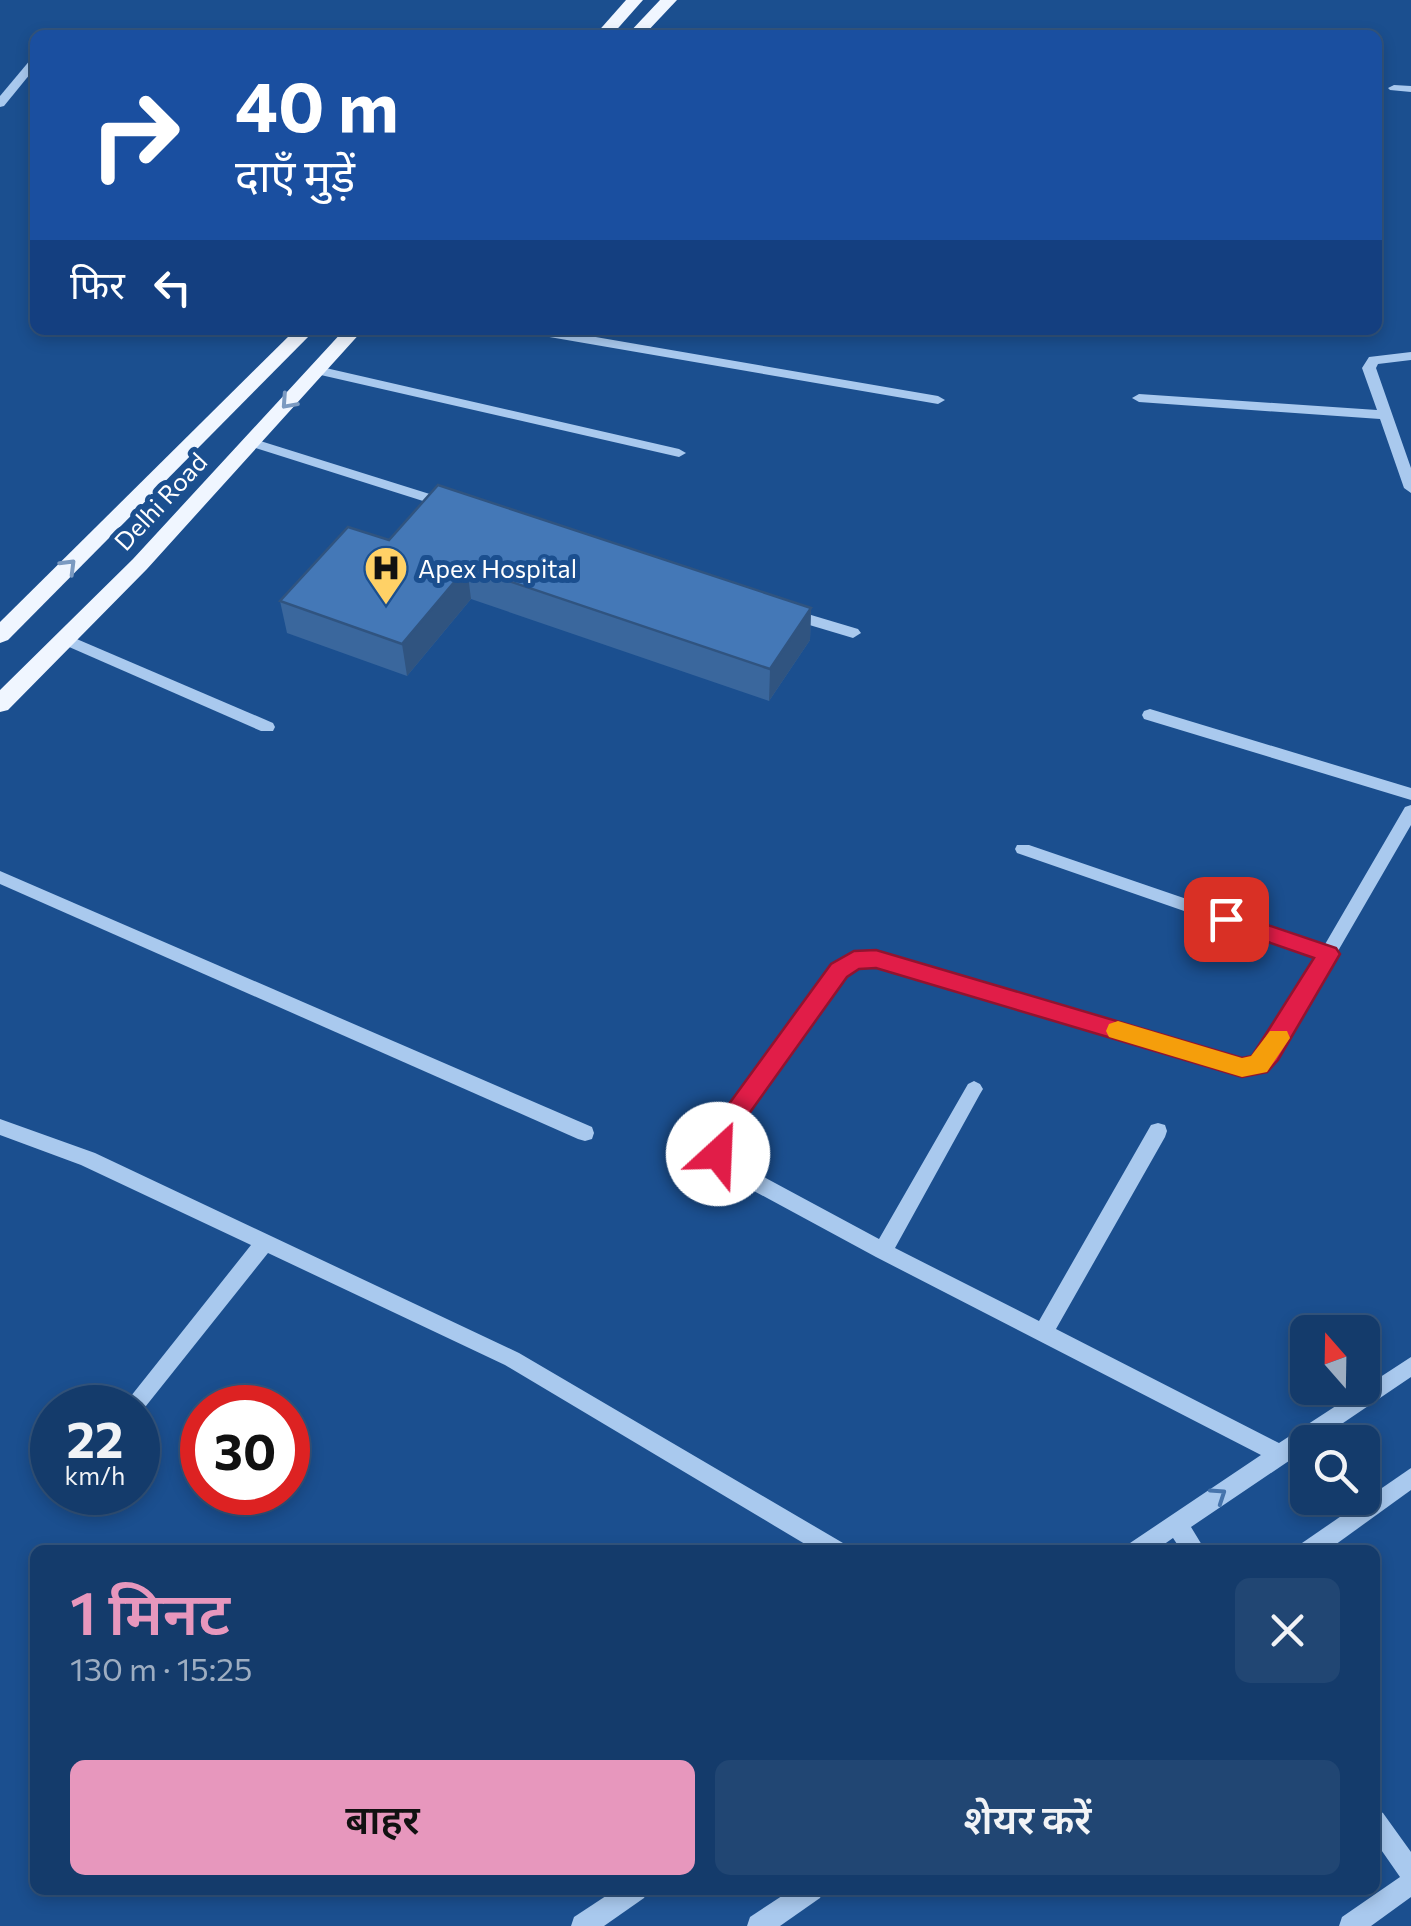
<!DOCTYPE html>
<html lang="hi">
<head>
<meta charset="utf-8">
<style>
	body { margin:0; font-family:Commissioner,"Noto Sans Devanagari",sans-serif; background:#214673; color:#f1f3f6; height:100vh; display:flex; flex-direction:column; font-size:38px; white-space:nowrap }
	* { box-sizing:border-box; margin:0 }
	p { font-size:32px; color:#9dadc1 }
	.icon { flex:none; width:55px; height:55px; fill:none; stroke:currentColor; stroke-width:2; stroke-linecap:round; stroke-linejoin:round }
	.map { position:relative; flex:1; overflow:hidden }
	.panel { position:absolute; left:30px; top:1545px; width:1350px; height:350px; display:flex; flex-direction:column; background:#143b6b; border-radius:15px; box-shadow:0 5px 15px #0003,0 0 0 2px #33557e }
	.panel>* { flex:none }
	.hud { position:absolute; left:30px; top:30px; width:1352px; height:305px; border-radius:15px; box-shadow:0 5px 15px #0003,0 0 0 2px #33557e; background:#1a4fa0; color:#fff; overflow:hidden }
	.needle { width:65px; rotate:340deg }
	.fabs { position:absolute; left:1290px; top:1315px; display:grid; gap:20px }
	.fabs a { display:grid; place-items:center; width:90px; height:90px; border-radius:15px; background:#143b6b; box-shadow:0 5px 15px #0003,0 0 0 2px #33557e; font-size:50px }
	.speed { position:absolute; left:30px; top:1385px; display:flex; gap:20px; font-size:50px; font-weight:700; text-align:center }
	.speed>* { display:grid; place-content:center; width:130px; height:130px; border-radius:50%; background:#143b6b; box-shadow:0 5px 15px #0003,0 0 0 2px #33557e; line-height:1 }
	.speed small { font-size:25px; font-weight:400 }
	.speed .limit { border:15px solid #d22; background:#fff; color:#111 }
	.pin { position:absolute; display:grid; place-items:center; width:85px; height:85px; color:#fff; margin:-42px; border-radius:20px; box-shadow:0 5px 15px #0006 }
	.me { position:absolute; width:110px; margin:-55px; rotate:25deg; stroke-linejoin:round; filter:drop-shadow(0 0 8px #0008) }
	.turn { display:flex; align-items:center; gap:35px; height:210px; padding:0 40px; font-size:45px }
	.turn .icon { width:130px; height:130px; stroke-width:2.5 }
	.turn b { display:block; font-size:70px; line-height:85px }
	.then { display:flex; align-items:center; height:95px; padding:0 40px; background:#0003; gap:20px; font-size:38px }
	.round { display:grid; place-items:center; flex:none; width:105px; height:105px; border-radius:15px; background:#214673 }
	.summary { display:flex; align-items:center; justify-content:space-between; height:170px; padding:0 40px }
	h1 { font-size:60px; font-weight:600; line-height:75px; color:#e797bd }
	.button { display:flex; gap:20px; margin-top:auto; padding:20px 40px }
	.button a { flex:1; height:115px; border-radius:15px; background:#e797bd; color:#111; font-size:40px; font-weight:600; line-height:115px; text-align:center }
	.button a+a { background:#214673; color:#f1f3f6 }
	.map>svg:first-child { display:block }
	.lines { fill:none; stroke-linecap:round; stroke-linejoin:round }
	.minor { fill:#a9c9ee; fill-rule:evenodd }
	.major { fill:#f0f6ff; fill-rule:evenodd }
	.wall { fill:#3a679d }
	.shaded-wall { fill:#305480 }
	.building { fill:#4478b7; stroke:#305480; stroke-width:2.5 }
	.oneway { stroke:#7b9ac1 }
	.oneway2 { stroke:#4674ac }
	.route { fill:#e11d48; stroke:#92132f; stroke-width:2.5 }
	.slow { fill:#f59e0b }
	.labels { text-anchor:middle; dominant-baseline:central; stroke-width:10; stroke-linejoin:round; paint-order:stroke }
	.street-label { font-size:25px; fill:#fff; stroke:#1b4f8f }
	.poi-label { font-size:25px; fill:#fff; stroke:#1b4f8f; text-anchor:start }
</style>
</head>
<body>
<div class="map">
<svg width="1411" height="1926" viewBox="0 0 1411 1926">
	<rect width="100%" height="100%" fill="#1b4f8f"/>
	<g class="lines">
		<g class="minor">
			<polygon points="88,28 123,32 129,35 60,35"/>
			<polygon points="35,58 35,68 4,106 0,107 0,96 31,59"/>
			<polygon points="1394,85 1411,86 1411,92 1390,90 1388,88"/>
			<polygon points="525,330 555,330 938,396 945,400 938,404 532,334"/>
			<polygon points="1411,352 1411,360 1378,364 1376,368 1411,468 1411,493 1404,488 1380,419 1139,402 1132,398 1139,394 1377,410 1362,368 1369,357"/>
			<polygon points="317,366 679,449 686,453 679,457 312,373 310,370"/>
			<polygon points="251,438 452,501 454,504 447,509 442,507 246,445 246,439"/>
			<polygon points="791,609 858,629 861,633 853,638 786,618 783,614 786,610"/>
			<polygon points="65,634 273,723 275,727 273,731 261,731 60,643 57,639"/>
			<polygon points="1150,709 1411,788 1411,800 1144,719 1142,715 1144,711"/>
			<polygon points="1411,805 1411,825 1276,1058 1265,1070 1242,1075 876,966 858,967 845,975 726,1142 732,1160 879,1239 968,1084 974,1081 980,1084 983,1089 980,1094 895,1248 1039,1321 1151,1125 1158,1123 1165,1125 1167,1131 1165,1137 1056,1329 1279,1443 1411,1357 1411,1377 1315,1442 1308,1442 1308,1448 1191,1527 1205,1550 1181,1550 1173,1538 1156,1550 1127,1550 1130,1543 1261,1455 876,1257 717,1171 707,1141 833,965 855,953 876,952 1242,1061 1254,1058 1264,1048 1317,957 1017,853 1015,849 1017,845 1029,845 1324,946 1405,807"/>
			<polygon points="0,871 592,1127 594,1133 592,1139 585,1141 578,1139 0,884"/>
			<polygon points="0,1119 95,1153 519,1353 843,1543 846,1550 815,1550 505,1365 268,1253 138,1416 138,1408 124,1408 127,1401 251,1245 81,1165 0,1135"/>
			<polygon points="1411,1468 1411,1490 1328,1550 1299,1550 1302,1543"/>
			<polygon points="1375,1809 1383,1813 1411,1852 1411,1897 1371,1926 1339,1926 1342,1917 1400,1877 1375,1841"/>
			<polygon points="615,1890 648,1890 644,1898 604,1926 571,1926 574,1917"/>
			<polygon points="791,1890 824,1890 820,1898 780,1926 747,1926 750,1917"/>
		</g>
		<g class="major">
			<polygon points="626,0 643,0 612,35 595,35"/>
			<polygon points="660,0 677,0 644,35 627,35"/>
			<polygon points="295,330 315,330 8,640 0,643 0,622"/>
			<polygon points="344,330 363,330 147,569 8,710 0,712 0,690 133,559"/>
		</g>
	</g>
	<polygon class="wall" points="389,540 811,608 810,640 769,701 471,599 407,676 287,633 280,601"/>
	<g class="shaded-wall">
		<polygon points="467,567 471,599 407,676 402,644"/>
		<polygon points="811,608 810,640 769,701 770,669"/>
	</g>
	<polygon class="building" points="438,485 811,608 770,669 467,567 402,644 280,601 348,527 389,540"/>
	<defs><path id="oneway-chevron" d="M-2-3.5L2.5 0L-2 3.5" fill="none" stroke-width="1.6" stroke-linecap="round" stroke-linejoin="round" transform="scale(2.5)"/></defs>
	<g class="oneway">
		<use href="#oneway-chevron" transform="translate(288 402) rotate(132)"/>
		<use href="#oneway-chevron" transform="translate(69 566) rotate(-45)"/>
	</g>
	<use class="oneway2" href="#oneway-chevron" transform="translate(1219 1495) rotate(-34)"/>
	<polygon class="route" points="1226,911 1336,948 1340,954 1278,1060 1267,1072 1242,1077 876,968 859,969 847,977 728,1143 726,1162 718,1165 709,1162 704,1142 707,1134 831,964 854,951 876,950 1242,1058 1252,1056 1314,958 1219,925 1215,919 1219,913"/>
	<polygon class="slow" points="1118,1021 1242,1058 1251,1056 1270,1031 1287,1031 1290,1038 1267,1072 1242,1077 1109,1037 1106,1031 1109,1024"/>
	<defs>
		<symbol id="hospital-pin" viewBox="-11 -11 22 30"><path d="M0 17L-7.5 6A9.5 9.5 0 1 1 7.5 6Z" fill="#ffd166" stroke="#1b4f8f"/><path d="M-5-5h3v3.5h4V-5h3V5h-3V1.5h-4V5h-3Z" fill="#111"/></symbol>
	</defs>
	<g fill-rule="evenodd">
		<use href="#hospital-pin" x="361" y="543" width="50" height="68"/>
	</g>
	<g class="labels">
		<g class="street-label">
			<text transform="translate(160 501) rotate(-47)">Delhi Road</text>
		</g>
		<g class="poi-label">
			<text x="418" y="568">Apex Hospital</text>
		</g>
	</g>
</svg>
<div class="fabs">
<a><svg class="needle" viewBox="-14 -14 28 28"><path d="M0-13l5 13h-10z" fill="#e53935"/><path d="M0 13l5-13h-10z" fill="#9dadc1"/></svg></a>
<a><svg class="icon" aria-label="search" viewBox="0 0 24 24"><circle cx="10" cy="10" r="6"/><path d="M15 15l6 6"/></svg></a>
</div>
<div class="speed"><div>22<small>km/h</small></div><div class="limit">30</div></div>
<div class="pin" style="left:1226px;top:919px;background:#d93025"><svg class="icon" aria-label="arrive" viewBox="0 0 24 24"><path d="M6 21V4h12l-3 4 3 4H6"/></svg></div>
<svg class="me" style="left:718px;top:1154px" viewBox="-20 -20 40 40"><circle r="19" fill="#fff"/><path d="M0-13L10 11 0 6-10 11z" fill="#e11d48"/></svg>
<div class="hud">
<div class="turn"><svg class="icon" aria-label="right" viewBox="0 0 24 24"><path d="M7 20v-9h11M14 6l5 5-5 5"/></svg><div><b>40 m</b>दाएँ मुड़ें</div></div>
<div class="then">फिर<svg class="icon" aria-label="left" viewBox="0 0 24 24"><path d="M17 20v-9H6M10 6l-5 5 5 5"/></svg></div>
</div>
<section class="panel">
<div class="summary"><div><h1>1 मिनट</h1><p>130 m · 15:25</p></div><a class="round"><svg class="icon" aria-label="close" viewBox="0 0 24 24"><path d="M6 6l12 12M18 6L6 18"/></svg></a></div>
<div class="button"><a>बाहर</a><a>शेयर करें</a></div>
</section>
</div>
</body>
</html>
